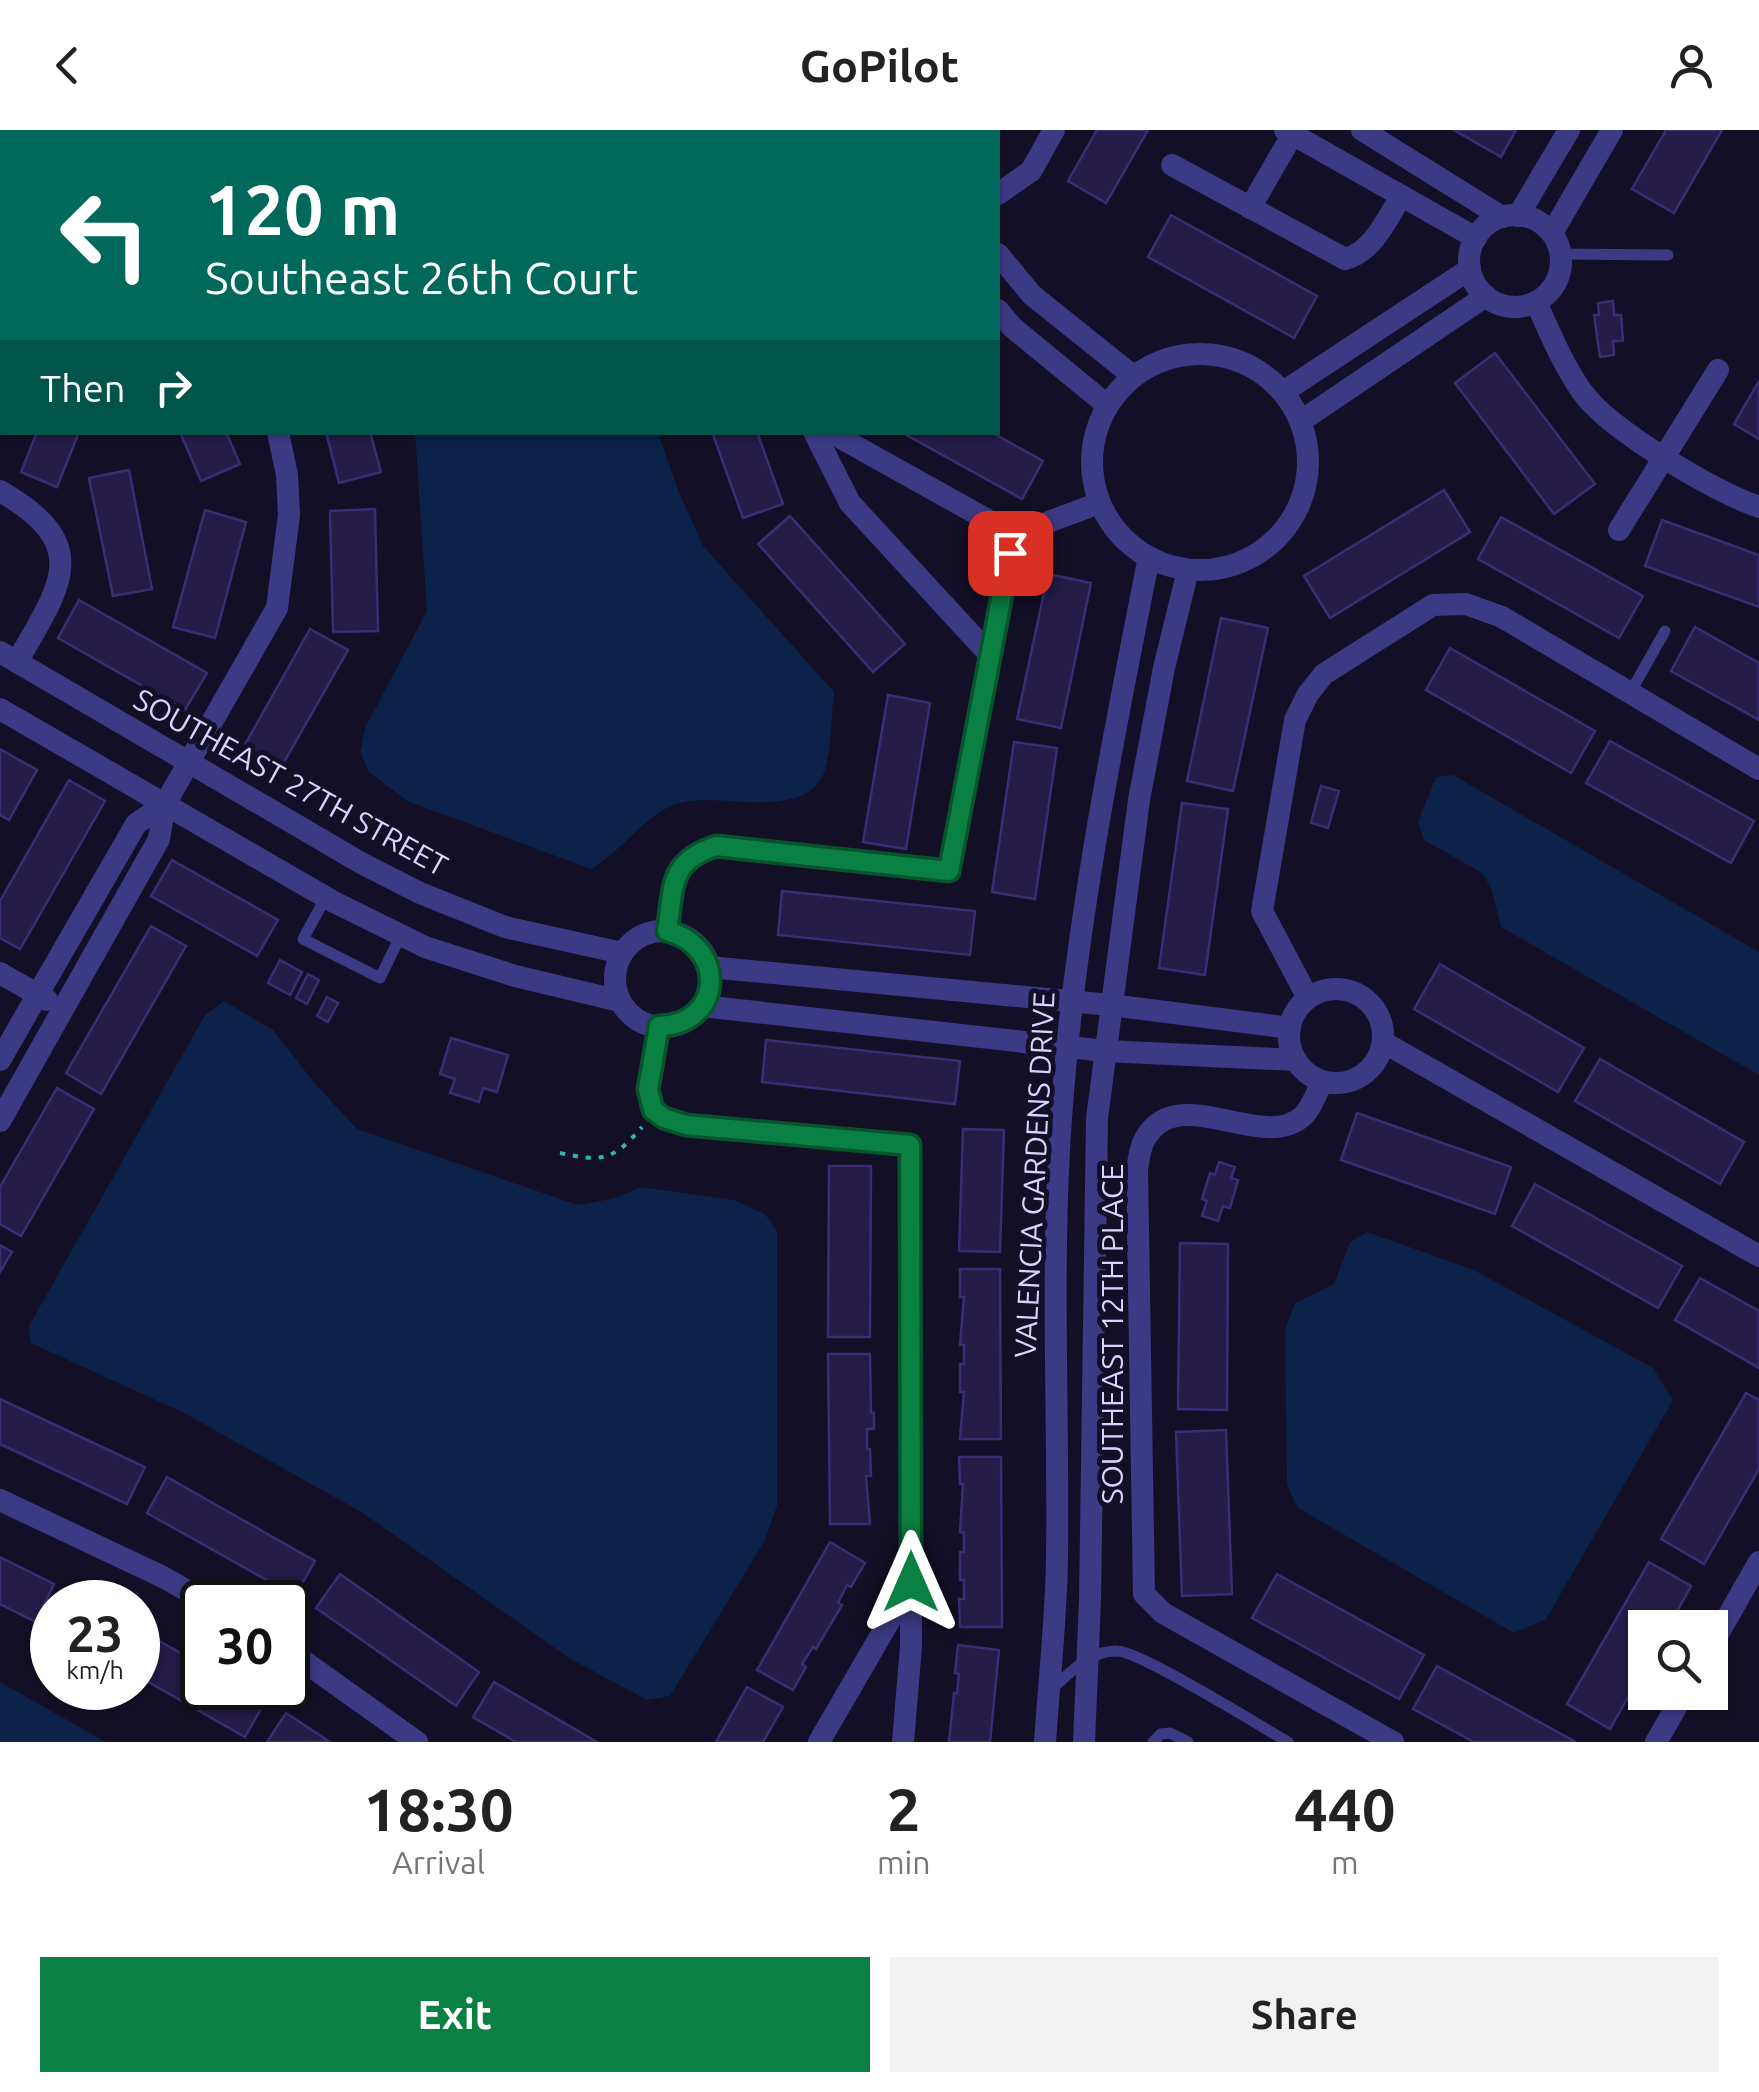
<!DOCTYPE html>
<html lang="en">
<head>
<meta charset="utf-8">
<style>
	body { margin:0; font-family:Ubuntu,sans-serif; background:#f2f2f2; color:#222; height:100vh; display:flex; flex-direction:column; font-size:38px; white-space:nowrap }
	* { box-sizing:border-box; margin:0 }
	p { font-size:32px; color:#767676 }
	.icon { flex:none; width:55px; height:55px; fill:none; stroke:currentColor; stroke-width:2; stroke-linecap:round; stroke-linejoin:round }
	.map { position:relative; height:1612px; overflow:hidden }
	.side { display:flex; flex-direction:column; background:#fff; flex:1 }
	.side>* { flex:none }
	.hud { position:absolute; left:0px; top:0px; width:1000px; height:305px; box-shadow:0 2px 8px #0004; background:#00695c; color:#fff; overflow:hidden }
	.controls { position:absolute; left:1628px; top:1480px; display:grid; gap:20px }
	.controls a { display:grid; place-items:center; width:100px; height:100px; border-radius:0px; background:#fff; box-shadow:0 2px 8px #0004; font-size:50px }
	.speed { position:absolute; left:30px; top:1450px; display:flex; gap:20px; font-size:50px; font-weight:700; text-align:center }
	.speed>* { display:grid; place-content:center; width:130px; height:130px; border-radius:50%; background:#fff; box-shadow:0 2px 8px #0004; line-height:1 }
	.speed small { font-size:25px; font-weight:400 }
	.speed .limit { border:5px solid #111; border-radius:15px; background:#fff; color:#111 }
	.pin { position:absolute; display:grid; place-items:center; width:85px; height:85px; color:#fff; margin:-42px; border-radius:20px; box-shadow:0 5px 15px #0006 }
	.me { position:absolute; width:110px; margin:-55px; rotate:0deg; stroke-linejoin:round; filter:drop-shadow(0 0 8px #0008) }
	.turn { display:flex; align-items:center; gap:35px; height:210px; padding:0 40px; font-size:45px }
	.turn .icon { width:130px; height:130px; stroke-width:2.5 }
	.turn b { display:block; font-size:70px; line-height:85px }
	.then { display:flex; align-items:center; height:95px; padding:0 40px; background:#0003; gap:20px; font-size:38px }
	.eta { display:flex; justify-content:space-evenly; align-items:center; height:170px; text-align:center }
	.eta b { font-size:60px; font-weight:600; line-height:70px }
	.primary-button { display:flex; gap:20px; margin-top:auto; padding:20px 40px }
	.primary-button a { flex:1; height:115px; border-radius:0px; background:#0b8043; color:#fff; font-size:40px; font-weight:600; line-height:115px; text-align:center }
	.primary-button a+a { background:#f2f2f2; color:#222 }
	header { display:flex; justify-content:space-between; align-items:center; height:130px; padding:0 40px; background:#fff; font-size:45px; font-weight:600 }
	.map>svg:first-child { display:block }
	.water { fill:#0c2248 }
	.building { fill:#241b47; stroke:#3b2d73; stroke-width:2.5 }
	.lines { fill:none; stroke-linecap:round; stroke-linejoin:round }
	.path { stroke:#2fb8b0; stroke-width:4; stroke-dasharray:5 8; stroke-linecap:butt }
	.lane { stroke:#3d3a85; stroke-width:11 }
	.street { stroke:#3d3a85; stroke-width:22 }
	.route-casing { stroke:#07532c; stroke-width:25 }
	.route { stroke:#0b8043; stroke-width:18 }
	.labels { text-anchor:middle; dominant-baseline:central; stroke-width:10; stroke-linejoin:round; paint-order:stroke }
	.street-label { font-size:30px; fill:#d9d4ff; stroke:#130f26 }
</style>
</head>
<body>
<header><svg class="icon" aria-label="back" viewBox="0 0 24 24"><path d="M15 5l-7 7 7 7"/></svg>GoPilot<svg class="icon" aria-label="person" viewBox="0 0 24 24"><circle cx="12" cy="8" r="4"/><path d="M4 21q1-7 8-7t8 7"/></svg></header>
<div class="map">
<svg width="1759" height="1612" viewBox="0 0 1759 1612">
	<rect width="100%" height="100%" fill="#130f26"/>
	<g class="water">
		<polygon points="280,0 556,0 557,2 278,2"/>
		<path d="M415,303H658L678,360L703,416L834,562C831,587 832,616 825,640C808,694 716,660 676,674C643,686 623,721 591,739L407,671L369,642L360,622L366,596L427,481Z"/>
		<polygon points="1453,645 1759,822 1759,945 1501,797 1491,758 1482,743 1424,710 1418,692 1436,647"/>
		<polygon points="224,871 273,900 317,956 357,999 578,1075 616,1068 640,1057 734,1070 765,1084 777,1101 777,1376 764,1412 670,1566 647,1570 569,1528 363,1383 186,1284 31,1213 29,1196 205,885"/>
		<polygon points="1367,1102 1474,1140 1653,1238 1673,1270 1546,1489 1514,1503 1298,1378 1287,1355 1285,1200 1295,1173 1334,1154 1350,1112"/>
		<polygon points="0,1552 106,1612 0,1612"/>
	</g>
	<g class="building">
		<polygon points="0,0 36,0 2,2 0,64"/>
		<polygon points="1097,0 1148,0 1106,73 1068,51"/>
		<polygon points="1454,0 1516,0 1501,27"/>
		<polygon points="1666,0 1722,0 1674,83 1632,59"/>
		<polygon points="1171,85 1317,166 1294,208 1148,127"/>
		<polygon points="1613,171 1614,185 1621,185 1623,211 1613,211 1614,225 1600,227 1594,185 1599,185 1598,173"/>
		<polygon points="1495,223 1595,354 1554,384 1455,253"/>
		<polygon points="1759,251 1759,309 1734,294"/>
		<polygon points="37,302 79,302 57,357 21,342"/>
		<polygon points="180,302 226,302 240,334 201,351"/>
		<polygon points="326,302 370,302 381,342 339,353"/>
		<polygon points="712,302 757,302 783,374 743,388"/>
		<polygon points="901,302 991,302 1043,331 1022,369"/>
		<polygon points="129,340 152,459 113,466 89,348"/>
		<polygon points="1444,360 1470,402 1330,488 1304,446"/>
		<polygon points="375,379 378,501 333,502 330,381"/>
		<polygon points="205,380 246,392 215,508 173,497"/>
		<polygon points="790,386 905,514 873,542 758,414"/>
		<polygon points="1501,387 1643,466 1619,508 1478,429"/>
		<polygon points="1662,390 1759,425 1759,477 1645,436"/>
		<polygon points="1048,444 1091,453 1061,598 1017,589"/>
		<polygon points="79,470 207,543 185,580 58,508"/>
		<polygon points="1221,488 1268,498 1233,661 1187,651"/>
		<polygon points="1695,497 1759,533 1759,590 1671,541"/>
		<polygon points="310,499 348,520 275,648 238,627"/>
		<polygon points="1450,518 1595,601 1571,643 1426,560"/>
		<polygon points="888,565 930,573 906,719 863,712"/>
		<polygon points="1610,611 1754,691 1731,733 1586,653"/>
		<polygon points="1014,612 1057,618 1035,769 992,762"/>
		<polygon points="0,619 37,640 9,690 0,685"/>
		<polygon points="69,650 105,671 20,819 0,808 0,771"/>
		<polygon points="1321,656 1339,661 1328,698 1311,693"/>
		<polygon points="1182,673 1228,679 1205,845 1159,838"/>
		<polygon points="172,730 278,790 257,826 151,766"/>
		<polygon points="782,761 975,781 970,825 778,805"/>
		<polygon points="151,796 186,816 101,964 66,943"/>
		<polygon points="280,830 302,842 290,865 268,853"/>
		<polygon points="1440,834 1584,918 1558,962 1414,879"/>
		<polygon points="308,844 319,850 307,874 296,868"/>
		<polygon points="327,867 338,873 328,892 317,886"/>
		<polygon points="451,908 508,925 497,962 483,958 479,972 450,963 455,949 440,944"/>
		<polygon points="766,910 960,931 955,974 762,952"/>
		<polygon points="1600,929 1744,1012 1720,1054 1575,971"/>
		<polygon points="57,958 94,979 21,1106 0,1094 0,1057"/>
		<polygon points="1357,983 1511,1037 1495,1084 1341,1030"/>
		<polygon points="963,999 1004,1000 1000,1122 959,1121"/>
		<polygon points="1219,1032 1235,1037 1231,1048 1238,1050 1230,1078 1223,1076 1218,1091 1202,1086 1207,1071 1202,1069 1210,1043 1215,1045"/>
		<polygon points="829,1036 871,1036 870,1207 828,1207"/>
		<polygon points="1535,1054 1682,1136 1658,1178 1512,1096"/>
		<polygon points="1180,1113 1228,1114 1227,1280 1178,1279"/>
		<polygon points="0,1115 12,1122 0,1142"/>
		<polygon points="960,1139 1000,1139 1001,1309 960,1309 964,1262 960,1262 960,1234 964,1234 964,1215 960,1215 964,1167 960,1167"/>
		<polygon points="1700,1148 1759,1181 1759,1238 1675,1190"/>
		<polygon points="828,1224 870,1224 871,1283 874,1283 874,1299 867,1299 867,1319 870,1319 871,1346 866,1346 870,1394 830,1394"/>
		<polygon points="1746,1263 1759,1270 1759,1339 1704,1434 1661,1409"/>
		<polygon points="0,1269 145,1337 127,1374 0,1314"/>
		<polygon points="1226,1300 1232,1464 1182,1466 1176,1302"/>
		<polygon points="959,1327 1001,1327 1002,1497 960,1497 959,1469 964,1469 964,1450 960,1450 960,1422 964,1422 964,1403 960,1402 963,1354 960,1354"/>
		<polygon points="167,1347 315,1431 295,1466 147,1383"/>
		<polygon points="830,1412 865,1433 851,1457 847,1455 838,1473 842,1475 816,1519 813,1517 802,1534 806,1537 793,1560 757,1540"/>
		<polygon points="0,1427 54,1454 36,1492 0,1474"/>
		<polygon points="1649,1432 1691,1456 1668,1498 1645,1498 1645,1537 1610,1599 1567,1574"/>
		<polygon points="340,1444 479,1542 456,1576 316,1478"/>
		<polygon points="1277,1444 1424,1525 1399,1569 1252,1488"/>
		<polygon points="138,1499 202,1535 202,1558 243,1558 266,1570 245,1607 138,1546"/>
		<polygon points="958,1515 999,1520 990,1612 949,1612 954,1563 957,1563 959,1544 955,1543"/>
		<polygon points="1437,1536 1576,1612 1474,1612 1413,1579"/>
		<polygon points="494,1552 597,1612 516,1612 473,1587"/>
		<polygon points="747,1557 783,1577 763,1612 716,1612"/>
		<polygon points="286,1583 330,1612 267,1612"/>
	</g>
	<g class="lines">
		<path class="path" d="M560,1023C602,1032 613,1031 642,997"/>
		<g class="lane">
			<polyline points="1561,124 1668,125"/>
			<polyline points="1630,563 1665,501"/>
			<polyline points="326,767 303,809 380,848 401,805"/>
			<path d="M1052,1559C1070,1543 1090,1520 1117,1521C1140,1521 1260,1596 1288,1612"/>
			<polyline points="1153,1612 1161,1604 1170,1603 1188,1612"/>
		</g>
		<g class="street">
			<polyline points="704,0 705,2"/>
			<polyline points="934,0 935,2"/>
			<polyline points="1285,0 1476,108"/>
			<polyline points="1362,0 1502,87"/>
			<polyline points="79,2 80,0"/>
			<polyline points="131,2 132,0"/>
			<path d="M1172,35L1345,129C1373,122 1387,89 1401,66"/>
			<polyline points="998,64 1031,41 1054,0"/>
			<polyline points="1250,78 1295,0"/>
			<circle cx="1515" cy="131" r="46"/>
			<polyline points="1518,86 1569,0"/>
			<polyline points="1552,103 1612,0"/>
			<polyline points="0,114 2,115"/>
			<polyline points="998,124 1032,165 1133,246"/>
			<polyline points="0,151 2,145"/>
			<path d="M1536,172C1550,203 1563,235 1583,263C1611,301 1714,361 1759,377"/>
			<polyline points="998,180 1012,197 1107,275"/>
			<circle cx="1200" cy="332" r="108"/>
			<polyline points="1283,262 1470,139"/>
			<polyline points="0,277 2,271"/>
			<polyline points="1301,291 1486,166"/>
			<polyline points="814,302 850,373 990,525"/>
			<path d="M0,361C94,415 61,455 17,532"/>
			<polyline points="1619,400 1718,240"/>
			<polyline points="1006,408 1099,373"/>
			<polyline points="0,522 363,734 420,763 505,797 622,823"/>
			<polyline points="0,579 334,772 425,817 515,846 620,871"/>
			<path d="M667,801C674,757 668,732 716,715L949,741L1009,423L1006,408L995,394L830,302"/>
			<circle cx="663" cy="849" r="48"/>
			<polyline points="709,837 1111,875 1290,898"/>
			<polyline points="0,843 47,870"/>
			<circle cx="1336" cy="906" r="47"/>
			<polyline points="1308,868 1262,781 1295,590 1308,564 1324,544 1433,475 1466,474 1502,487 1759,639"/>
			<polyline points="702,876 1105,921 1296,930"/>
			<polyline points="659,896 649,959 653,980 663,988 686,995 910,1015 911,1516 903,1612"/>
			<polyline points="1383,912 1759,1126"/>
			<polyline points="0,930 136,694 165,674"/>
			<path d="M1323,951C1317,961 1312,977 1304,985C1264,1025 1178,949 1145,1009C1140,1017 1139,1029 1137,1039L1144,1464L1163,1483L1393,1612"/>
			<polyline points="0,991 159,709 165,674 277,478 289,385 287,345 278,302"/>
			<polyline points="0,1370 163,1447 207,1472"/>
			<polyline points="1710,1518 1759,1432"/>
			<polyline points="288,1520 417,1612"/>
			<polyline points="819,1612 910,1455"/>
			<path d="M1045,1612C1049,1552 1056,1491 1057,1430C1059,1278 1050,1126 1062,975C1076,790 1113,609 1149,427"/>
			<polyline points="1084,1612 1090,1471 1097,988 1139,670 1164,538 1188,440"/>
			<polyline points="1656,1612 1685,1562"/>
		</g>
	</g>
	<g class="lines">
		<defs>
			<path id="route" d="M911,1452L910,1015L686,995L664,988L653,980L648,959L659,896C723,895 728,817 667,801C674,757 668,732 716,716L949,741L1010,423"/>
		</defs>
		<use href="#route" class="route-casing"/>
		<use href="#route" class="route"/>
	</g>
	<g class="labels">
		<g class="street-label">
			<text transform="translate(291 652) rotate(29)">SOUTHEAST 27TH STREET</text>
			<text transform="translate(1034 1045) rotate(-87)">VALENCIA GARDENS DRIVE</text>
			<text transform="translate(1112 1204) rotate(-90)">SOUTHEAST 12TH PLACE</text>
		</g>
	</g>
</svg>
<div class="controls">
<a><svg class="icon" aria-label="search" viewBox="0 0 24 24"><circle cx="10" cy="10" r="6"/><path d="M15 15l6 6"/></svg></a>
</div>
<div class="speed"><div>23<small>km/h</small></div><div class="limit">30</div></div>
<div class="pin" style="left:1010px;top:423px;background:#d93025"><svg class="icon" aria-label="arrive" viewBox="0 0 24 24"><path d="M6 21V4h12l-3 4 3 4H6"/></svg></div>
<svg class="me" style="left:911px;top:1452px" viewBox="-20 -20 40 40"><path d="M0-17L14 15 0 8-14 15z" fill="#0b8043" stroke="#fff" stroke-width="4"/></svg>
<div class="hud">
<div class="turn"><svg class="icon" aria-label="left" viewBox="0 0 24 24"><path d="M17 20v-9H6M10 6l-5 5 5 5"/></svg><div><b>120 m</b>Southeast 26th Court</div></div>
<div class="then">Then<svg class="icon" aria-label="right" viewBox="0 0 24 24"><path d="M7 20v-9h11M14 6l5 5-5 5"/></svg></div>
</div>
</div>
<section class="side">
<div class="eta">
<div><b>18:30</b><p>Arrival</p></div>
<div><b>2</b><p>min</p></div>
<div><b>440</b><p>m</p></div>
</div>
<div class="primary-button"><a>Exit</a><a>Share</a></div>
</section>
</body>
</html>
